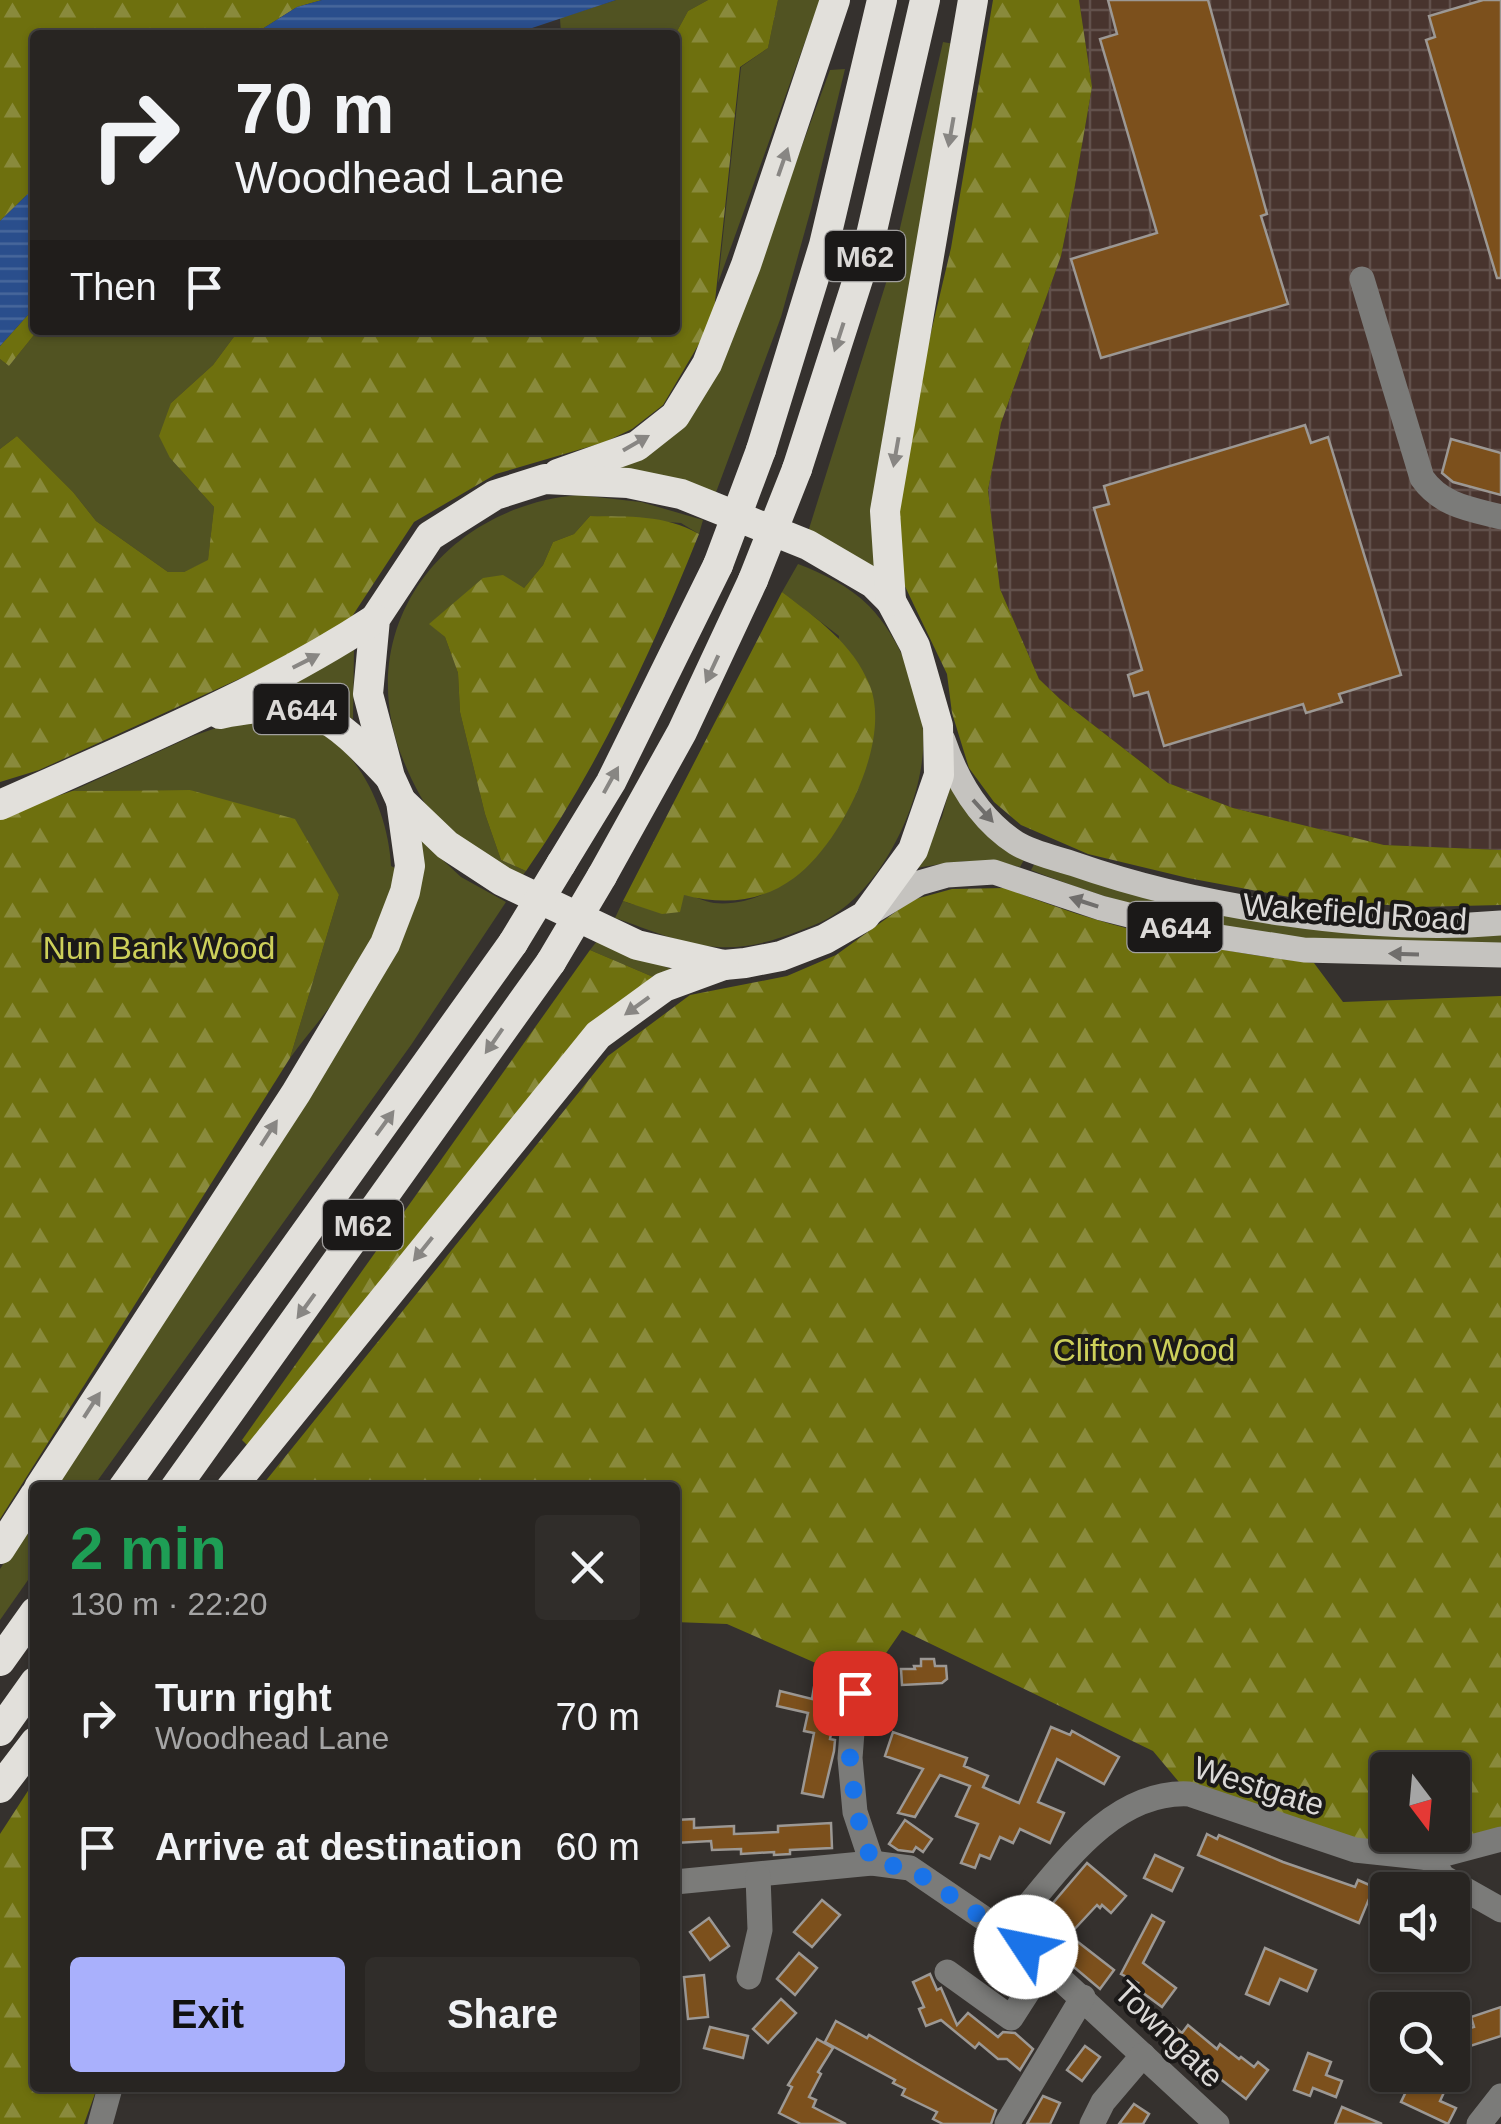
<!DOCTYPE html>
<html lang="en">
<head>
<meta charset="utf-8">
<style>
	body { margin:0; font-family:Arial,sans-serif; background:#302d2a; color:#f1f3f6; height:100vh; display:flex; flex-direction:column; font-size:38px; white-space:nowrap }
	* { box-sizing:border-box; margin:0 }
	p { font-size:32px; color:#a5a5a5 }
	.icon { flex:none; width:55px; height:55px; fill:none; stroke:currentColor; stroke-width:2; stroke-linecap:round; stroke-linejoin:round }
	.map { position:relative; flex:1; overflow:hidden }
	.panel { position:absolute; left:30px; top:1482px; width:650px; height:610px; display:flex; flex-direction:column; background:#282522; border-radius:10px; box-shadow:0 2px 8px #0004,0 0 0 2px #444240 }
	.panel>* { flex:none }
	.top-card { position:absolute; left:30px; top:30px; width:650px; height:305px; border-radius:10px; box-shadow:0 2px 8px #0004,0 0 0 2px #444240; background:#282522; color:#f1f3f6; overflow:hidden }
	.needle { width:65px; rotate:164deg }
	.buttons { position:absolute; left:1370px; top:1752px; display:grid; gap:20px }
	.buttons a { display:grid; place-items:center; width:100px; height:100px; border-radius:10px; background:#282522; box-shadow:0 2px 8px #0004,0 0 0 2px #444240; font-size:50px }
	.pin { position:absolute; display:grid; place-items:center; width:85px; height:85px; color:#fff; margin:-42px; border-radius:20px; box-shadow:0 5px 15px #0006 }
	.me { position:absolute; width:110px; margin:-55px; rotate:304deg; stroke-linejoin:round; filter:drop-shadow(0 0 8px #0008) }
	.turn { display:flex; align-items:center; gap:35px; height:210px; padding:0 40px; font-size:45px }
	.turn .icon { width:130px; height:130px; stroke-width:2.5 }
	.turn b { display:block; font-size:70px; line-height:85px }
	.then { display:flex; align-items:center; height:95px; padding:0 40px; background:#0003; gap:20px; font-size:38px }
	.round { display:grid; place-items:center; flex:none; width:105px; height:105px; border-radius:10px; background:#302d2a }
	.summary { display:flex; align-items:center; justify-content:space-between; height:170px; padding:0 40px }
	h1 { font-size:60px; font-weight:600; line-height:75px; color:#1e9e55 }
	.button { display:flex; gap:20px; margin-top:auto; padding:20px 40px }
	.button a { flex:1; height:115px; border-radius:10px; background:#a9b0fc; color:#111; font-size:40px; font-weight:600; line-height:115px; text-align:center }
	.button a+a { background:#302d2a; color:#f1f3f6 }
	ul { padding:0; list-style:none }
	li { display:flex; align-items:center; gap:30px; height:130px; padding:0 40px }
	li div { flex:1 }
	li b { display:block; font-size:38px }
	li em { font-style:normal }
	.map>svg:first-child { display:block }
	.industrial { fill:url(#industrial-grid) }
	.green { fill:#515322 }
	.forest { fill:url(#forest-firs); fill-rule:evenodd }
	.water { fill:url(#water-rules) }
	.building { fill:#7c501c; stroke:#9c9894; stroke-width:2.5 }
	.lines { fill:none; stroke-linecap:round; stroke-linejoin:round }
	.minor { stroke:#7b7b79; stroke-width:25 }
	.major { stroke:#c5c3bf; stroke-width:25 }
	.highway { stroke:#e2e0db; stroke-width:30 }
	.highway-bridge { stroke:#e2e0db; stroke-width:30 }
	.oneway { fill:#888683 }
	.oneway2 { fill:#706e6c }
	.route { stroke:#1a73e8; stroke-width:18; stroke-dasharray:0 32.4 }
	.labels { text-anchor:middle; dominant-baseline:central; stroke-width:8; stroke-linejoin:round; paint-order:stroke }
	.shield { fill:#1b1918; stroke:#a19f9e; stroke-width:2.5 }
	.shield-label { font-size:30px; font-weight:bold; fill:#dbd9d7 }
	.street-label { font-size:32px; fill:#dbd9d7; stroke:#1b1918 }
	.park-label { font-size:32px; fill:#cdd05a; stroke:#1b1918 }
</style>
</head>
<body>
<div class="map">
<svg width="1501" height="2124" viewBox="0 0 1501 2124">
	<defs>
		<pattern id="industrial-grid" width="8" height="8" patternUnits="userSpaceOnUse" patternTransform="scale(2.5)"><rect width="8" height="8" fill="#48342e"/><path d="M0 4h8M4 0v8" fill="none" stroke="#62514c"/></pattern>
		<pattern id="forest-firs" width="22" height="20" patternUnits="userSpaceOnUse" patternTransform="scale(2.5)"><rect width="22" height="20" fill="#6e700e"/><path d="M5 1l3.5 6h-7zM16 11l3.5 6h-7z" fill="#898a3c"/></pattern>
		<pattern id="water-rules" width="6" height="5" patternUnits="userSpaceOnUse" patternTransform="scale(2.5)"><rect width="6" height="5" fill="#2a4e8c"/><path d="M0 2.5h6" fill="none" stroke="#48679b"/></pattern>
	</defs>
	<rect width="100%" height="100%" fill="#35312e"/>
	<polygon class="industrial" points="1079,0 1501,0 1501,850 1384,845 1233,808 1168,783 1060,699 1039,679 1000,589 988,490 1001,423 1061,256 1074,191 1092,87"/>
	<g class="green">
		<polygon points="616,0 708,0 688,11 675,35 561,35 560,18"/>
		<polygon points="778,0 820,0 718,283 741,67 768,48"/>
		<polygon points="943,42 954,44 884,428 878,479 880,577 808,532 891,267"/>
		<polygon points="845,69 811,209 781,317 715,495 617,469 681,428 698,407 740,314 830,70"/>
		<polygon points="38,330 227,330 236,334 213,365 171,403 170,458 214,507 208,561 184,572 168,572 96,521 73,492 17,436 0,449 0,359 9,366"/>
		<path d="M578,495L641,502L703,520L699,534L681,523L590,516L574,534L553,542L543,565L524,588L483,579L430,624L445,637L458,673L460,712L485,814L501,860L526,871L519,880C495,864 462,848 443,828C426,809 413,784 404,762C349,630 442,507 578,495Z"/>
		<path d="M798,564C824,574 849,586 869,606C899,637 920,688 923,730C928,794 884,888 827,919C818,924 808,927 799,931C773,941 746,949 718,947C683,945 648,929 615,918L623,901C651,913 658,896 684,895C694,895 704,902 714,903C755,907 792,881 818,854L839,636L782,592Z"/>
		<polygon points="354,649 353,719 312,698 272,691"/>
		<path d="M262,721C280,722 301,724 317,731C363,753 389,818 391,866L395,868C388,946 335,998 290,1058L339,895L190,790L72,791L193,736L216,728Z"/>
		<path d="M950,787L1025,858L1020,867C980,857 957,861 917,868L942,817Z"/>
		<polygon points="420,839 461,877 506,902 411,1045 93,1487 53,1488 305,1099"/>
		<path d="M1036,861L1120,888L1501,931V945C1447,944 1393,945 1339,942C1236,935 1127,908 1031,870Z"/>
		<polygon points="597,941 674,970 658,979 590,950"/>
		<polygon points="35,1515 35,1570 0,1620 0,1569"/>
	</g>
	<g class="forest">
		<polygon points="0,0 322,0 297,7 253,35 35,35 35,187 0,221"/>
		<polygon points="708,0 778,0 768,48 740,67 713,320 663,405 632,429 605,442 496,474 414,522 351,618 316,644 39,770 0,782 0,449 17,436 73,492 96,521 168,572 184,572 208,560 214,507 170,458 159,436 171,403 213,365 236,334 267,330 675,330 675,35 688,11"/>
		<polygon points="993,0 1079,0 1092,87 1074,191 1061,256 1001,423 988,490 1000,589 1039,679 1060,699 1168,783 1233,808 1384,845 1501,850 1501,905 1417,907 1300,899 1188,878 1088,854 1021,825 994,802 969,768 952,713 947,674 901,578 896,535 915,400 951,248"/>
		<polygon points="35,307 35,330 38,330 9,366 0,359 0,346"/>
		<path d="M590,516C629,517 664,514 699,534C652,651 598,768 526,871L501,860L485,814L460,712L458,673L445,637L429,624L483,578L503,575L524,588L543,565L553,542L574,534Z"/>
		<path d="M782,592C816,618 853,643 870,686C892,742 840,845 794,878C760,903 723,905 684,895L680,912L662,914L623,901Z"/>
		<polygon points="190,790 295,819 339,895 290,1058 0,1519 0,816 72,791"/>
		<path d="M1006,888C1104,928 1209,951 1314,963L1343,1002L1501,996V1841L1430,1858L1189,1794L1153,1751L902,1630L864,1685L847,1681L843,1675L727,1624L675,1622V1488H260L608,1056L690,995L787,976L836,955L912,900L952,889ZM1388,1770H1452V1835H1388Z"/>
		<polygon points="590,950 658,979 250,1448 242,1440"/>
		<polygon points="35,1780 35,2088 97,2088 84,2124 0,2124 0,1834"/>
	</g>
	<g class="water">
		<polygon points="322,0 616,0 511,35 253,35 297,7"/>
		<polygon points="35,187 35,307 0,346 0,221"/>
	</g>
	<g class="building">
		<polygon points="1108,0 1208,0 1267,214 1261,216 1288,304 1101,358 1071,259 1157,233 1100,39 1117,34"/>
		<polygon points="1483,0 1501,0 1501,278 1497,278 1426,40 1435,37 1429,16"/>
		<polygon points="1305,425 1311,443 1328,437 1401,675 1339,694 1342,702 1306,713 1303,704 1164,746 1148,692 1134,696 1128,675 1142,670 1094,508 1109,504 1104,486"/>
		<polygon points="1451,439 1501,453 1501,495 1453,482 1442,473"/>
		<polygon points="921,1659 934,1659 935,1666 946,1666 947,1679 942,1683 902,1685 901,1669 915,1669 914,1666 921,1666"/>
		<polygon points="815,1681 841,1686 830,1739 835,1740 834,1751 823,1797 802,1793 814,1733 804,1731 808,1713 777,1706 780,1691 812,1699"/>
		<polygon points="1051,1727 1070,1735 1072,1731 1119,1757 1104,1784 1057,1759 1038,1802 1064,1813 1050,1843 1020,1829 1013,1843 1000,1837 990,1859 980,1855 975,1868 961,1863 978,1824 956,1816 970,1786 940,1775 915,1817 898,1813 923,1769 885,1756 893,1732 967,1758 964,1766 988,1776 983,1787 1019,1803"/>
		<polygon points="694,1819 694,1828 734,1826 734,1834 778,1832 778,1826 831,1823 832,1848 790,1850 790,1854 774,1855 774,1852 741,1854 741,1849 712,1850 711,1841 675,1843 675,1820"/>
		<polygon points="905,1820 932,1839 923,1852 916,1847 913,1852 898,1850 889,1844"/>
		<polygon points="1207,1834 1217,1839 1219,1835 1283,1862 1355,1887 1358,1880 1374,1887 1359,1923 1198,1855"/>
		<polygon points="1155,1855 1183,1868 1172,1891 1144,1878"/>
		<polygon points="1087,1863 1126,1896 1111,1913 1102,1905 1100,1908 1097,1905 1069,1935 1114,1970 1100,1989 1030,1930"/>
		<polygon points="822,1900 840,1915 812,1947 794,1932"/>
		<polygon points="1152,1915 1164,1922 1143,1963 1176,1988 1162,2007 1135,1987 1138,1983 1121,1974"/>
		<polygon points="709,1918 729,1946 710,1960 690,1932"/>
		<polygon points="1265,1948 1316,1970 1307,1991 1280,1979 1269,2004 1246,1994"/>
		<polygon points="799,1953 817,1968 795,1995 777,1979"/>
		<polygon points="930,1974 937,1990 941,1988 957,2025 968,2013 998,2037 1003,2032 1015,2033 1033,2049 1020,2070 1007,2059 998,2059 979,2043 975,2048 941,2020 926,2026 919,2009 924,2007 913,1982"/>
		<polygon points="704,1975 708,2017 688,2019 684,1977"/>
		<polygon points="781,1999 796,2013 768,2043 753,2029"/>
		<polygon points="1501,2007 1501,2036 1461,2049 1456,2032 1474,2027 1471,2017"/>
		<polygon points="836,2021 867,2038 869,2035 996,2110 991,2124 943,2124 933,2119 937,2112 902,2095 905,2089 893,2083 895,2080 825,2042"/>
		<polygon points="1172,2025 1182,2033 1188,2025 1217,2049 1220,2044 1239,2059 1241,2057 1254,2067 1258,2062 1268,2070 1246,2099 1214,2074 1210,2079 1161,2038"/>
		<polygon points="710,2027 748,2036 743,2058 704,2048"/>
		<polygon points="817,2039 833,2048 818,2072 821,2074 809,2097 816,2100 813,2107 846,2124 801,2124 779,2113 792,2087 788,2085"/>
		<polygon points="1085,2046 1100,2057 1082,2081 1067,2070"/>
		<polygon points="1308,2053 1331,2062 1326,2075 1342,2081 1336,2097 1313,2088 1310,2096 1294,2090"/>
		<polygon points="1414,2075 1452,2075 1440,2101 1456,2108 1448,2124 1401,2102"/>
		<polygon points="1043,2096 1060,2103 1050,2124 1027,2124"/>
		<polygon points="1134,2104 1149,2114 1143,2124 1119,2124"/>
		<polygon points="1342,2107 1382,2124 1335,2124"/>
	</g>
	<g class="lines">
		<g class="minor">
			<path d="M1362,279L1422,478C1442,506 1470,509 1501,517"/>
			<polyline points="855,1693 850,1758 855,1812 872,1863"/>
			<polyline points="1430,1858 1443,1877 1501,1910"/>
			<polyline points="675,1882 872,1863 910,1868 1026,1947 1217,2124"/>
			<path d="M1005,1933C1054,1878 1107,1790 1189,1794L1355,1850L1430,1858L1501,1839"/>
			<polyline points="947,1972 1011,2018 1045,1965"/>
			<polyline points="749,1977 760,1930 758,1876"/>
			<polyline points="100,2124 110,2088"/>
			<polyline points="1007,2124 1083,1997"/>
			<polyline points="1092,2124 1103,2102 1143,2055"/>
			<polyline points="1479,2124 1501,2096"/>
		</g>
		<g class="major">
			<path d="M943,740C957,781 979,819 1016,843C1032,853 1056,858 1074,864C1197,907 1371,934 1501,923"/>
			<polyline points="871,912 919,883 947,875 994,872 1101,908 1207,935 1304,950 1501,955"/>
		</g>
		<g class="highway">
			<polyline points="761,450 824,245 882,0"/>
			<polyline points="797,469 868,248 925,0"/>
			<polyline points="558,474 637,446 675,416 707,364 746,265 835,0"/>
			<polygon points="545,479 628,483 681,494 808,545 873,583 891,601 915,646 938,726 939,775 913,850 865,916 825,939 781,956 745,963 724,965 637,945 502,881 447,845 401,801 390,777 368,694 375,619 430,536 495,495"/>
			<polyline points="891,601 885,511 973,0"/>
			<path d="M220,714C310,696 329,712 389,776"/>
			<path d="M0,805C127,748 259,695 375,619"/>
			<polyline points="561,864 611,782 718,565"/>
			<polyline points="602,876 682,732 753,580"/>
			<polyline points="39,1488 296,1093 385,944 405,892 410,866 401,801"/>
			<polyline points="123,1488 513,943"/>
			<polyline points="175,1488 551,962"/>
			<polyline points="231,1488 598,1035 664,987 724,965"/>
			<polyline points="0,1549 35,1495"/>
			<polyline points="0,1661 35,1612"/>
			<polyline points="0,1731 35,1682"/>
			<polyline points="0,1788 35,1742"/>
		</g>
		<g class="highway-bridge">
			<polyline points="718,565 761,450"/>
			<polyline points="753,580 797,469"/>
			<polyline points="513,943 561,864"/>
			<polyline points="551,962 602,876"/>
		</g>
	</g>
	<defs><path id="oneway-solid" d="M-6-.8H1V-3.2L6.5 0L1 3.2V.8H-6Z" transform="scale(2.5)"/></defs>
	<g class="oneway">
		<use href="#oneway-solid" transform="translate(951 132) rotate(100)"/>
		<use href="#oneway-solid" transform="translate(783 162) rotate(-71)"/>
		<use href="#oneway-solid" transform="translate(839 337) rotate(108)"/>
		<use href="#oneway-solid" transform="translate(636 443) rotate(-30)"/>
		<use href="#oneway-solid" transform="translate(896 452) rotate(100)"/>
		<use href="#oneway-solid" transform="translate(306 661) rotate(-27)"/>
		<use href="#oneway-solid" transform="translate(712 669) rotate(115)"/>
		<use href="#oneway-solid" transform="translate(611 780) rotate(-61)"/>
		<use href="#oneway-solid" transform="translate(637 1006) rotate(144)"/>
		<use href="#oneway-solid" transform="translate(494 1041) rotate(125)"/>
		<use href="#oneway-solid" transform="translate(385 1123) rotate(-54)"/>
		<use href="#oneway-solid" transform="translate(269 1133) rotate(-57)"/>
		<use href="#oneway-solid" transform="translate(423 1249) rotate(129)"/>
		<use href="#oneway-solid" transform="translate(306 1306) rotate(126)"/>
		<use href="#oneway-solid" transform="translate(92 1405) rotate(-57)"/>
	</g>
	<g class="oneway2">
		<use href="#oneway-solid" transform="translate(983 811) rotate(48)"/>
		<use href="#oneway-solid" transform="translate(1084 902) rotate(-162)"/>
		<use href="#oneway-solid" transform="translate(1404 954) rotate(-178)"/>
	</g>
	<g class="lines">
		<polyline class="route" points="855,1693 850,1758 856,1812 872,1863 910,1868 1026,1947"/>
	</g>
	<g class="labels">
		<g class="shield">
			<rect x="825" y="231" width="80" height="50" rx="8"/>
			<rect x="253.5" y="684" width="95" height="50" rx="8"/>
			<rect x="1127.5" y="902" width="95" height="50" rx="8"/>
			<rect x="323" y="1200" width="80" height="50" rx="8"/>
		</g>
		<g class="shield-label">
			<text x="865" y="256">M62</text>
			<text x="301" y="709">A644</text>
			<text x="1175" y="927">A644</text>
			<text x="363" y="1225">M62</text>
		</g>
		<g class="street-label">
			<text transform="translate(1355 912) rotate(4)">Wakefield Road</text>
			<text transform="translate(1259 1786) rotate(17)">Westgate</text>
			<text transform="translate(1169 2034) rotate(44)">Towngate</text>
		</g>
		<g class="park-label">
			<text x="159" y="948">Nun Bank Wood</text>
			<text x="1144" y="1350">Clifton Wood</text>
		</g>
	</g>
</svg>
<div class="buttons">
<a><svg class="needle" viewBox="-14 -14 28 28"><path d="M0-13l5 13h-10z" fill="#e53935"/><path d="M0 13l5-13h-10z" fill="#a5a5a5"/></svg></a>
<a><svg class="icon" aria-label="sound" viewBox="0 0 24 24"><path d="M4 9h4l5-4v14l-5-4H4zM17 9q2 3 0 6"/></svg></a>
<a><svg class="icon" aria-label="search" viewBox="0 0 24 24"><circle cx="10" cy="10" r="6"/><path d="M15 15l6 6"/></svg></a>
</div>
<div class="pin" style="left:855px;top:1693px;background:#d93025"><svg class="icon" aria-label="arrive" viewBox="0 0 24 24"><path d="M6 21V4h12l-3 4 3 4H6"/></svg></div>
<svg class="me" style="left:1026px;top:1947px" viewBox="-20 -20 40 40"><circle r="19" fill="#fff"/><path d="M0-13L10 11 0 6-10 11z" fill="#1a73e8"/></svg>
<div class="top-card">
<div class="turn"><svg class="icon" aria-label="right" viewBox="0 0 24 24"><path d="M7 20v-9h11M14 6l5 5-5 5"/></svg><div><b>70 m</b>Woodhead Lane</div></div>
<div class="then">Then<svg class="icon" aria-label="arrive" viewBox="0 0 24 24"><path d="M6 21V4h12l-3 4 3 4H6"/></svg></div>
</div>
<section class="panel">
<div class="summary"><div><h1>2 min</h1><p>130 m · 22:20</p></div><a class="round"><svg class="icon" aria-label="close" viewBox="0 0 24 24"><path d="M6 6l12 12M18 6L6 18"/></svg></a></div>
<ul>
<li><svg class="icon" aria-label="right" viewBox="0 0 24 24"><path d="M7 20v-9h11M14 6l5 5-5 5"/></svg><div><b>Turn right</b><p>Woodhead Lane</p></div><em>70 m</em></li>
<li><svg class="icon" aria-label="arrive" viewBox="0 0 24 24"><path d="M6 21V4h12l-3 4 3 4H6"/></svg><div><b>Arrive at destination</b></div><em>60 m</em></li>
</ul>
<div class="button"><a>Exit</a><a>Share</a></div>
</section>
</div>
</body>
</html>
